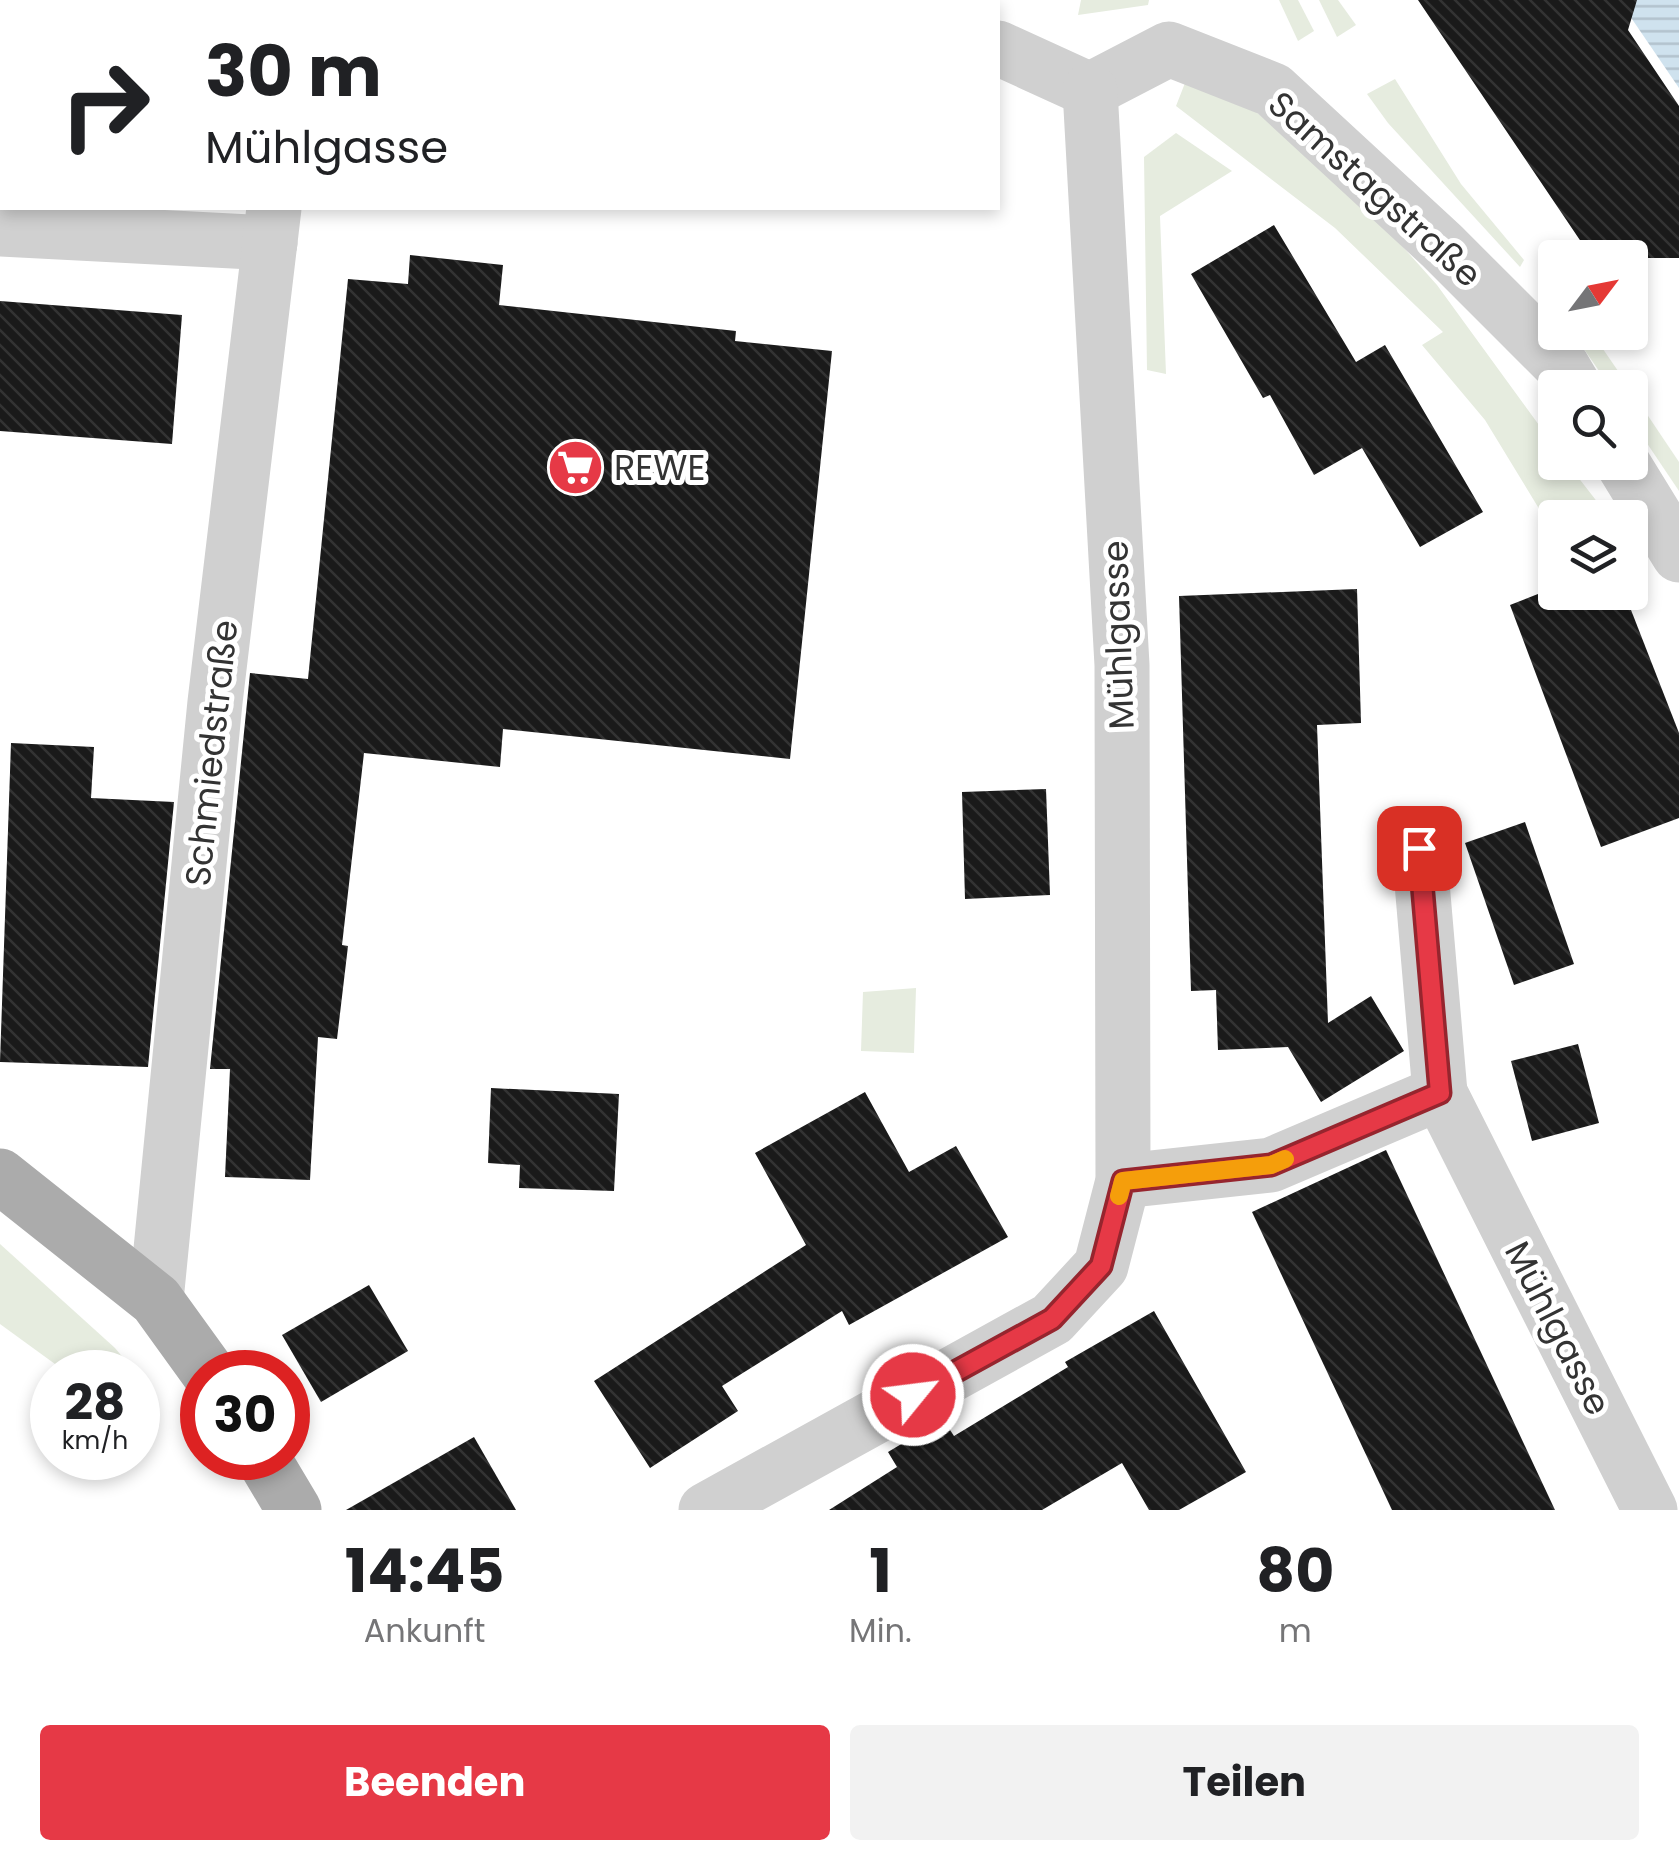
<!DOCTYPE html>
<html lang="de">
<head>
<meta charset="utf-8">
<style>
	body { margin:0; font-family:Poppins,sans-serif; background:#f2f2f2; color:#202124; height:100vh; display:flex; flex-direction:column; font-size:38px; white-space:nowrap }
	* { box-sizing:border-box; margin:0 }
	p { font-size:32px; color:#757577 }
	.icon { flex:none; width:55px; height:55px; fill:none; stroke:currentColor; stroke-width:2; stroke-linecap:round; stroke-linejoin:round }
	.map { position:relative; height:1510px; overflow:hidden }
	.details { display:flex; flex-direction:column; background:#fff; flex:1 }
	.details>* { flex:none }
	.banner { position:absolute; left:0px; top:0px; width:1000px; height:210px; box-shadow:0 5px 15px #0003; background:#fff; color:#202124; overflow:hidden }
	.needle { width:65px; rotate:58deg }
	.fabs { position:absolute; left:1538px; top:240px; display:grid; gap:20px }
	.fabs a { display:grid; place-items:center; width:110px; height:110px; border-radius:10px; background:#fff; box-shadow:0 5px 15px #0003; font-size:50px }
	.speed { position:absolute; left:30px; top:1350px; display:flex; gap:20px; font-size:50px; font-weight:700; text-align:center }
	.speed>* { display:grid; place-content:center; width:130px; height:130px; border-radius:50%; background:#fff; box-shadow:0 5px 15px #0003; line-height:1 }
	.speed small { font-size:25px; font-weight:400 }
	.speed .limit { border:15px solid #d22; background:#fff; color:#111 }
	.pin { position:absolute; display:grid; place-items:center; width:85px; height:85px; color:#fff; margin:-42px; border-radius:20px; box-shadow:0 5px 15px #0006 }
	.me { position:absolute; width:110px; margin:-55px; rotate:61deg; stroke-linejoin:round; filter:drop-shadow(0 0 8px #0008) }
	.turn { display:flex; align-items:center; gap:35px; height:210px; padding:0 40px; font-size:45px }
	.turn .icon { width:130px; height:130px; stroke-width:2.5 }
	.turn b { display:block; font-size:70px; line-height:85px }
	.eta { display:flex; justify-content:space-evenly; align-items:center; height:170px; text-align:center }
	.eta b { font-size:60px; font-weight:700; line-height:70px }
	.button { display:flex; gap:20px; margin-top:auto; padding:20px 40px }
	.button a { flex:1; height:115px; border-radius:10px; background:#e63946; color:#fff; font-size:40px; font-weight:700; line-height:115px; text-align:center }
	.button a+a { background:#f2f2f2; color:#202124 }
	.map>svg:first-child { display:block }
	.green { fill:#e6ecdf }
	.water { fill:url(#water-rules) }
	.building { fill:url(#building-back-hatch) }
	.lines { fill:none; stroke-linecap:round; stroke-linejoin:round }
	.minor { stroke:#d0d0d0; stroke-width:55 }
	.major { stroke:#ababab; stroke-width:55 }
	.route-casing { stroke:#96252e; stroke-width:25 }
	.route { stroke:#e63946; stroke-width:18 }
	.slow { stroke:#f59e0b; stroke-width:18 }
	.labels { text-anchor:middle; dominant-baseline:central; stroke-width:10; stroke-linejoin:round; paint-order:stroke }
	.street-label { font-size:35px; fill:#333; stroke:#fff }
	.poi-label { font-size:35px; fill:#333; stroke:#fff; text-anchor:start }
</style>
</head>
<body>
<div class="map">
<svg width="1679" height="1510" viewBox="0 0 1679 1510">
	<defs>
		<pattern id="water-rules" width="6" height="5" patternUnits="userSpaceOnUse" patternTransform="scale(2.5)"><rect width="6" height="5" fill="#cfe2ee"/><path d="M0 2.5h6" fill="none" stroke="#b2c2cd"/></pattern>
		<pattern id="building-back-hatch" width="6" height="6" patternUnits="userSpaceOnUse" patternTransform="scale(2.5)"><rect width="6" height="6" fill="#1a1a1a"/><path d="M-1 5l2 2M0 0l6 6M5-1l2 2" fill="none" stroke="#333"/></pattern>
	</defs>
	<rect width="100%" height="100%" fill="#fff"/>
	<g class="green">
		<polygon points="1081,0 1149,0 1148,5 1078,15"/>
		<polygon points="1279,0 1298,0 1314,31 1298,41"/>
		<polygon points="1319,0 1338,0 1356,25 1337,37"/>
		<polygon points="1395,79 1461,184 1524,260 1520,267 1388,123 1367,94"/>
		<polygon points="1185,83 1250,107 1352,190 1437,285 1555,447 1555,462 1567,463 1609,517 1555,518 1555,535 1485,420 1422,345 1443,332 1335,228 1176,106"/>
		<polygon points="1176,133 1232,171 1160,216 1166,374 1147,370 1144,157"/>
		<polygon points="1573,333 1592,333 1629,387 1610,387"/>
		<polygon points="1630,389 1679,462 1679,491 1630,418"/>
		<polygon points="916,988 914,1053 861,1051 863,992"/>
		<polygon points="0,1244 115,1348 135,1372 66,1372 0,1324"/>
	</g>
	<polygon class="water" points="1619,0 1679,0 1679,88"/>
	<g class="building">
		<polygon points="1418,0 1637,0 1628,30 1679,106 1679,258 1592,258"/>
		<polygon points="1274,225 1356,362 1385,345 1483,512 1420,547 1362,448 1314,475 1270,395 1263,398 1191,274"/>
		<polygon points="410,255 503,265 499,305 736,331 735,341 832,351 790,759 503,729 500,767 364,753 342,945 348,946 337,1039 318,1037 310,1180 225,1177 230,1069 210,1069 250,673 308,679 348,279 408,284"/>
		<polygon points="0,301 182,315 172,444 0,431"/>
		<polygon points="1357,589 1361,723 1317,725 1328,1023 1371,996 1404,1051 1321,1102 1288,1047 1218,1050 1216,990 1191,991 1179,596"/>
		<polygon points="1543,592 1624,592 1679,733 1679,818 1601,847 1510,605"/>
		<polygon points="11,743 94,747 91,798 174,802 148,1067 0,1062"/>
		<polygon points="1046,789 1050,895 965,899 962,792"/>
		<polygon points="1525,822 1574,964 1514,985 1465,843"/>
		<polygon points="1578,1044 1599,1123 1532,1141 1511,1061"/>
		<polygon points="491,1088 619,1094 614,1191 519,1188 520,1165 488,1163"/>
		<polygon points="865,1092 909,1172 956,1146 1008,1237 849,1325 842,1311 722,1386 738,1411 650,1468 594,1381 806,1245 755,1153"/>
		<polygon points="1386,1150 1555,1510 1392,1510 1252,1212"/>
		<polygon points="369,1285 408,1351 321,1402 282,1335"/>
		<polygon points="1154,1311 1246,1472 1179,1510 1149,1510 1122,1463 1042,1510 829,1510 897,1467 888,1452 943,1419 954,1436 1068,1367 1065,1362"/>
		<polygon points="474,1437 516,1510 346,1510"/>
	</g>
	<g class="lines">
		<g class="minor">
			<polyline points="850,0 858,2"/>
			<polyline points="298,2 299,0"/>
			<polyline points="998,48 1090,90"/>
			<polyline points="1090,90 1169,49 1273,90 1442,246 1562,366 1575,388"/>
			<polyline points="0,229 270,243"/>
			<polyline points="1622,462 1679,555"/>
			<polyline points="1419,848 1440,1093"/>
			<polyline points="1123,1181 1271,1165 1440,1093 1650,1510"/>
			<polyline points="156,1300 215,702 274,208"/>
			<polyline points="706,1510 1052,1319 1101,1266 1123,1181 1122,665 1090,90"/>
		</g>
		<g class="major">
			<polyline points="0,1176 156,1300 208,1372"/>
			<polyline points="263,1458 294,1510"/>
		</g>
	</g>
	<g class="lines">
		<defs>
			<polyline id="route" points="913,1395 1052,1319 1101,1266 1123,1181 1271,1165 1440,1093 1419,848"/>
		</defs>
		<use href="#route" class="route-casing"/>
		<use href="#route" class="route"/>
		<polyline class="slow" points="1119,1196 1123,1181 1271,1165 1285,1159"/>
	</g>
	<defs>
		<symbol id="supermarket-disc" viewBox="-11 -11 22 22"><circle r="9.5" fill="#e63946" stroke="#fff"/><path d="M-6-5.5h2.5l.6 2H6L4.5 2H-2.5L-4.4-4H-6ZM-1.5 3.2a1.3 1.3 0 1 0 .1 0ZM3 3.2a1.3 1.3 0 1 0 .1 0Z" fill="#fff"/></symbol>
	</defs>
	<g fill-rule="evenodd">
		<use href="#supermarket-disc" x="544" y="436" width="63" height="63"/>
	</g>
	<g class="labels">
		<g class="street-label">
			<text transform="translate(1375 189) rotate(42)">Samstagstraße</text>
			<text transform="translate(1118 635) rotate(-92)">Mühlgasse</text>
			<text transform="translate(211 753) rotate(-84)">Schmiedstraße</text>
			<text transform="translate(1558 1328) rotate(63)">Mühlgasse</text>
		</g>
		<g class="poi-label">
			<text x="614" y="467">REWE</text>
		</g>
	</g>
</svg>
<div class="fabs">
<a><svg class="needle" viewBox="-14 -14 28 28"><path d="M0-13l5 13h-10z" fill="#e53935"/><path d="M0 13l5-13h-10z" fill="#757577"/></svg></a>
<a><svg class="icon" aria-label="search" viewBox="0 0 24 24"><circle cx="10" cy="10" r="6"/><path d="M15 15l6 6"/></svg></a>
<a><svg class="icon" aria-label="layers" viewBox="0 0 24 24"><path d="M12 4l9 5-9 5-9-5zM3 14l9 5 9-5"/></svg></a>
</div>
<div class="speed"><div>28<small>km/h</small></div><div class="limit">30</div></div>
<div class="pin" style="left:1419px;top:848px;background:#d93025"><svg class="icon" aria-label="arrive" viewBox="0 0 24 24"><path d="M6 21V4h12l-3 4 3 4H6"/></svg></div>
<svg class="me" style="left:913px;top:1395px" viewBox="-20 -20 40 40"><circle r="17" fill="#e63946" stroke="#fff" stroke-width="3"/><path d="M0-11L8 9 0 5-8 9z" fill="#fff"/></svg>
<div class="banner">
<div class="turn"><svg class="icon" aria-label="right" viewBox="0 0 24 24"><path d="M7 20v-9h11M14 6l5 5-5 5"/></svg><div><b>30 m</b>Mühlgasse</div></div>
</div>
</div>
<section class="details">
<div class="eta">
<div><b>14:45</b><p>Ankunft</p></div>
<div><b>1</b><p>Min.</p></div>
<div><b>80</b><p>m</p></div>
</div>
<div class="button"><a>Beenden</a><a>Teilen</a></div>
</section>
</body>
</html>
